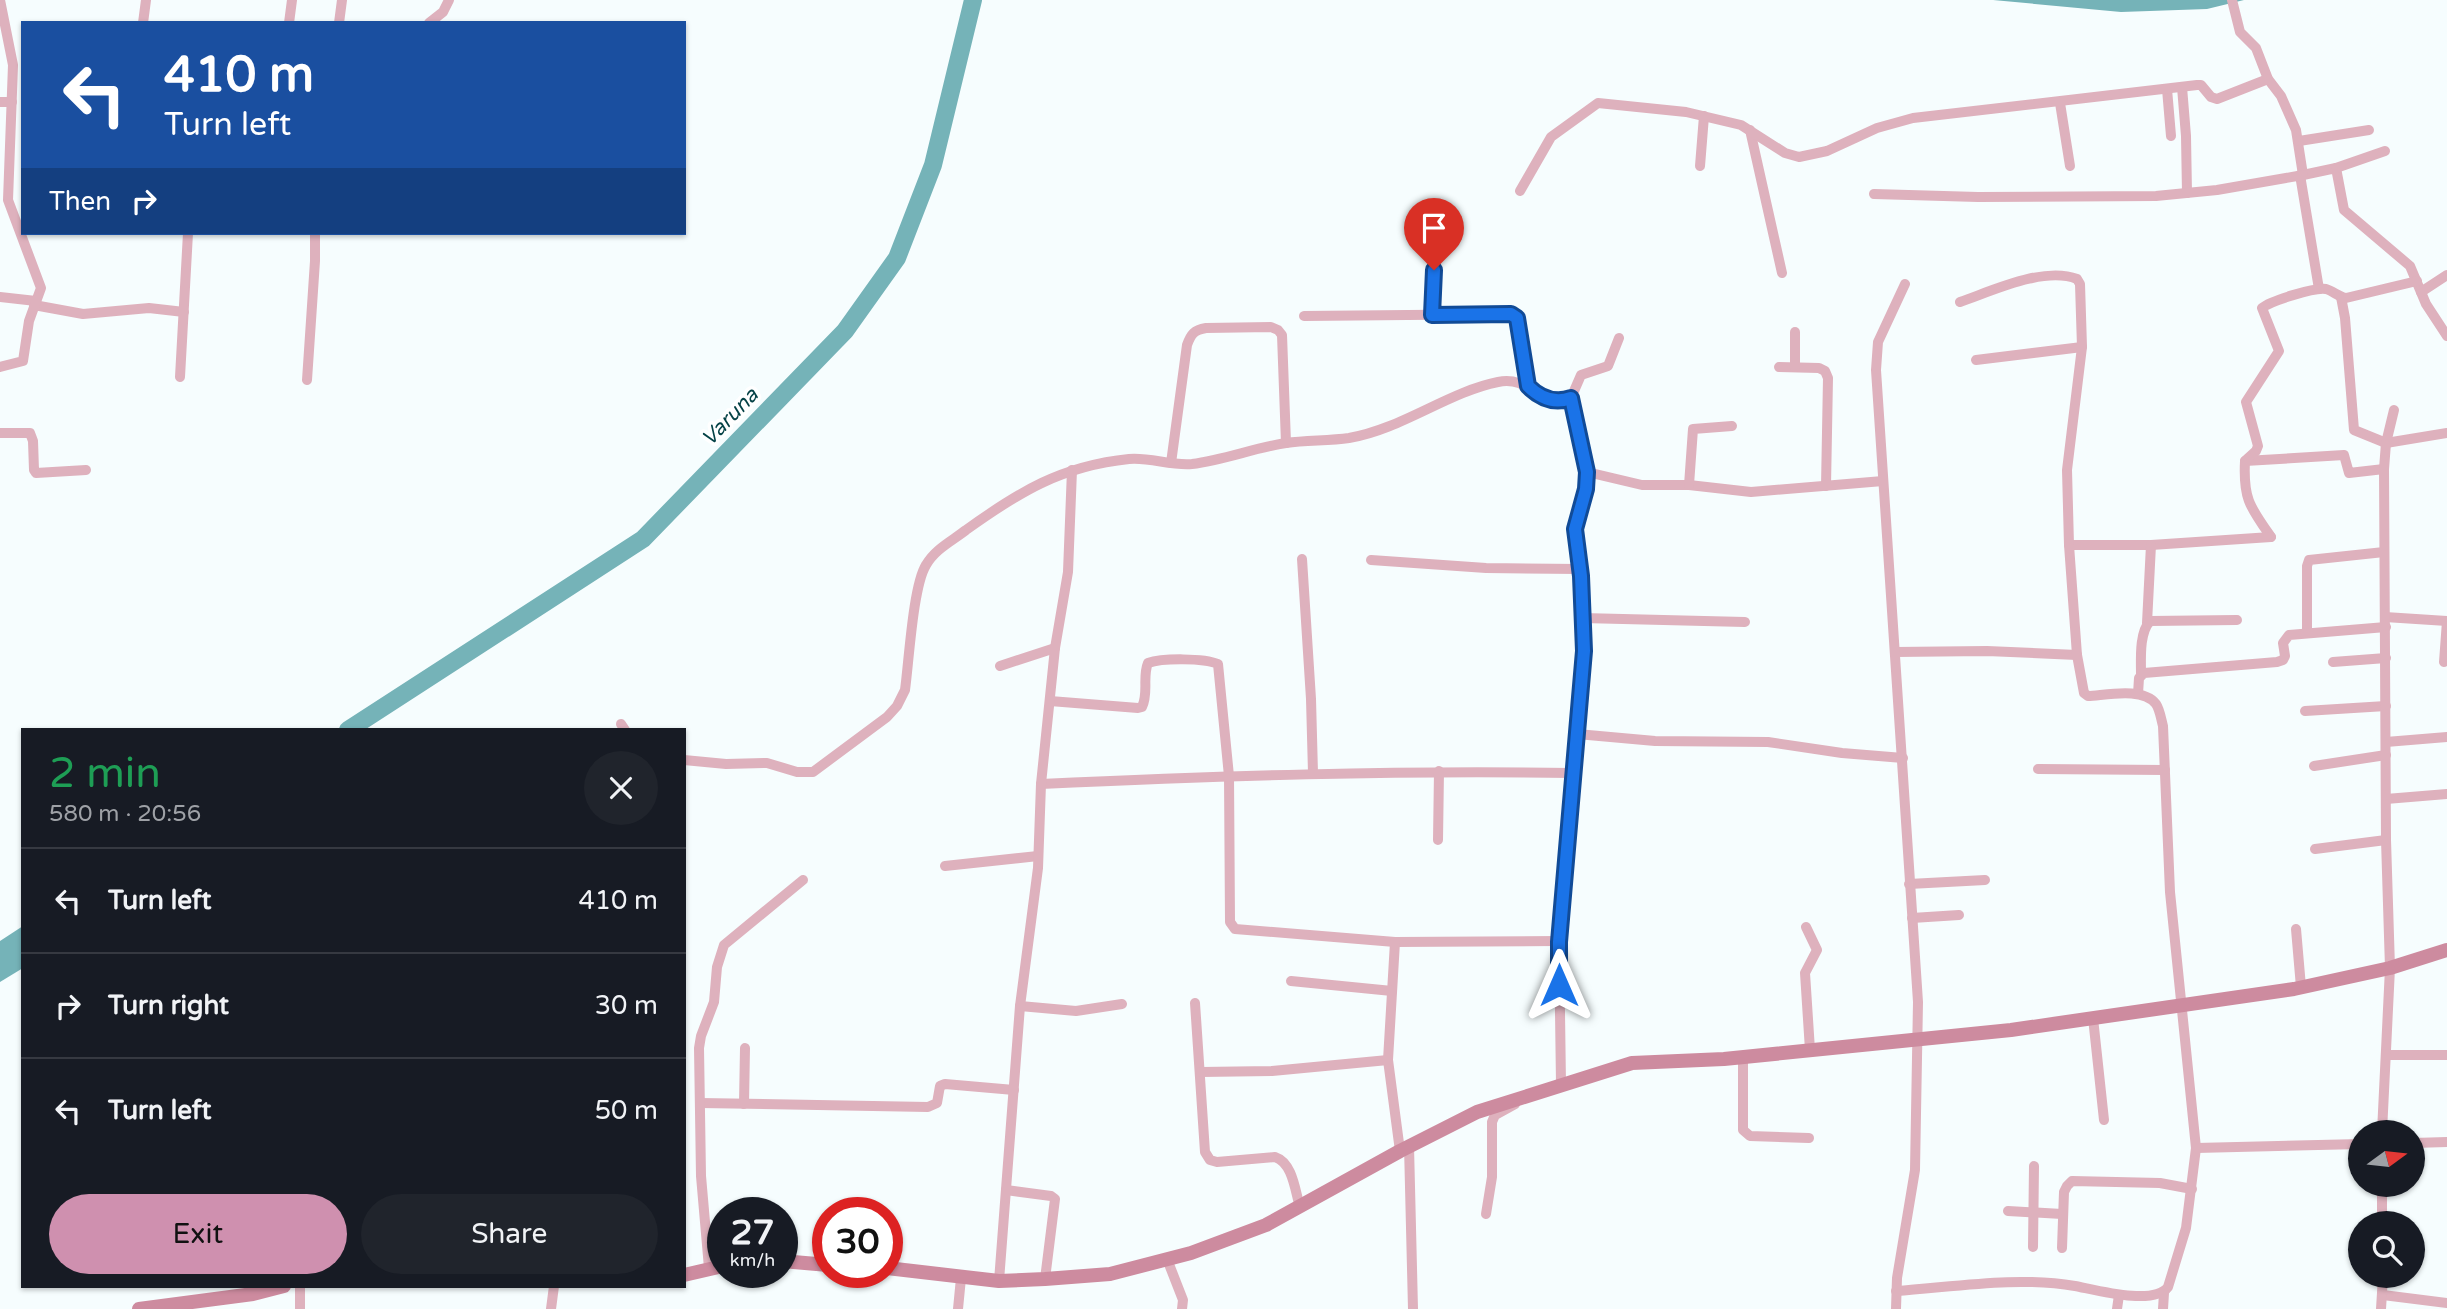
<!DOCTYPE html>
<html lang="en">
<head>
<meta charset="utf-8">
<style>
	body { margin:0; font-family:"Varela Round",sans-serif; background:#20242c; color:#f1f3f6; height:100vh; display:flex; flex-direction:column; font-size:26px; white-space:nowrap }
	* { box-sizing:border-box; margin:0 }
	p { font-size:23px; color:#9ea1a6 }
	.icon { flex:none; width:38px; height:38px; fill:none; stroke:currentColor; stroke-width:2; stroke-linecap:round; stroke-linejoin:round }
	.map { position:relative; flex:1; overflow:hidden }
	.details { position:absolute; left:21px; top:728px; width:665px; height:560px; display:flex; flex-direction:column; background:#171b24; border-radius:0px; box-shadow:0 2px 5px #0004 }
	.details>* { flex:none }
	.guide { position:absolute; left:21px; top:21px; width:665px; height:214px; border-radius:0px; box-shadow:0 2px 5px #0004; background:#1a4fa0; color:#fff; overflow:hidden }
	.needle { width:46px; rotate:75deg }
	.fabs { position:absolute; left:2348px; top:1120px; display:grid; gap:14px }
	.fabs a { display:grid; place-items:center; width:77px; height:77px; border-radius:50%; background:#171b24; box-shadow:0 2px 5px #0004; font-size:35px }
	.speed { position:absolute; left:707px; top:1197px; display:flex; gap:14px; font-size:35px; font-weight:700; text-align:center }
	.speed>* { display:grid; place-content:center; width:91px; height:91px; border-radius:50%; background:#171b24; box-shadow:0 2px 5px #0004; line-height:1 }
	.speed small { font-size:18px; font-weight:400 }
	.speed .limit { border:10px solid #d22; background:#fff; color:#111 }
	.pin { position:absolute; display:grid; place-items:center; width:60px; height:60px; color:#fff; margin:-72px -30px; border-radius:50% 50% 50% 0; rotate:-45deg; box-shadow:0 0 7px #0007 }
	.pin .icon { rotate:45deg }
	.me { position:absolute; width:77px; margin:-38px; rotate:0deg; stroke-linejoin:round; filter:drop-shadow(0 0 5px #0008) }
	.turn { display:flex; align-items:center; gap:24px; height:147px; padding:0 28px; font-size:32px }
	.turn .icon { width:91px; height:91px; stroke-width:2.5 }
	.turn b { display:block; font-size:49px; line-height:60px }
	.then { display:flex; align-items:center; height:66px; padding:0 28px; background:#0003; gap:14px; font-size:26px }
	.round { display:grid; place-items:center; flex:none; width:74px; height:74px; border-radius:37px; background:#20242c }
	.summary { display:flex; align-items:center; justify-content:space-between; height:119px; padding:0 28px }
	h1 { font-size:42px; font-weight:600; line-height:52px; color:#1e9e55 }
	.cta { display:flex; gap:14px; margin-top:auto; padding:14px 28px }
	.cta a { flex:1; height:80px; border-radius:42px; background:#cf90af; color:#111; font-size:28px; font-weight:600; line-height:80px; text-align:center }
	.cta a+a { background:#20242c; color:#f1f3f6 }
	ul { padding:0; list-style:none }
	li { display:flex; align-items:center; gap:21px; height:105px; padding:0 28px; border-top:2px solid #363941 }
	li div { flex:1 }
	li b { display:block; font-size:26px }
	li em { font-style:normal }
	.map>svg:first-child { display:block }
	.water { fill:#75b3b8 }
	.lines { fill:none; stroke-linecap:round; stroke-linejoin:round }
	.river { stroke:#75b3b8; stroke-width:18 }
	.street { stroke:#deb1bd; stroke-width:10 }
	.secondary { stroke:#cd8b9f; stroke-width:14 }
	.route-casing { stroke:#114b97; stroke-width:18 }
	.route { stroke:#1a73e8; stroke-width:12 }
	.labels { text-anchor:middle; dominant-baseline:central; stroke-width:7; stroke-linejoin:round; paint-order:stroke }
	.water-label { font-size:21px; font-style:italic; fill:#054246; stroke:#fff }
</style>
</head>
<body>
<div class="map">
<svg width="2447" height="1309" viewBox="0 0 2447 1309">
	<rect width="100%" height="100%" fill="#f6fdfe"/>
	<g class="water">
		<polygon points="1993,0 2244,0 2207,9 2121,12"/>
		<polygon points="23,926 23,968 0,982 0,941"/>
	</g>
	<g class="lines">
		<polyline class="river" points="348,730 643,539 845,331 897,258 933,165 973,0"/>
		<g class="street">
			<polyline points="2232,0 2240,32 2256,48 2268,79 2281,96 2296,130 2303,175 2336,168 2344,210 2410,266 2426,304 2447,336"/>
			<polyline points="143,23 146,0"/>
			<polyline points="289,23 292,0"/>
			<polyline points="339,23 342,0"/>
			<polyline points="429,23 443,12 449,0"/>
			<polyline points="2182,87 2186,136 2187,193"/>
			<polyline points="2167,89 2171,136"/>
			<polyline points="0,102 12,102"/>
			<polyline points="2060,103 2070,166"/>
			<polyline points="1750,130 1782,273"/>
			<polyline points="2299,141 2369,130"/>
			<polyline points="1700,166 1704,116"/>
			<polyline points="2336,168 2385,151"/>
			<polyline points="2300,175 2319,289"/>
			<polyline points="1520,191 1551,137 1598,103 1686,112 1741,125 1785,153 1799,157 1827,151 1877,128 1913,118 2197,85 2201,85 2211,97 2217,99 2268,79"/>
			<polyline points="1874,194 1978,197 2156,196 2217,190 2303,175"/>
			<polyline points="2421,292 2447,275"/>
			<polyline points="0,297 36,301"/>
			<polyline points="2341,297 2345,318 2354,430 2386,443 2447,433"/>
			<polyline points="34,305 83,314 149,308 184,312"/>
			<polyline points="1432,315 1437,224"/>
			<polyline points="1304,316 1511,314 1517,318 1528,386"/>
			<polyline points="1976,360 2082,347"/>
			<polyline points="0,367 23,361 29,321 41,288 8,200 13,65 0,0"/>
			<polyline points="1779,367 1819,368 1825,371 1828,378 1826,486"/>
			<polyline points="1795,367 1795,332"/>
			<polyline points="180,377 188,233"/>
			<polyline points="307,380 315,261 315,233"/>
			<polyline points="0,433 30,433 33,441 34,470 36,473 86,470"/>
			<polyline points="2245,461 2344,455 2349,473 2384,469"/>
			<path d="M1171,463L1187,345C1191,334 1194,330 1206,328L1271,327L1278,330L1282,335L1286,443"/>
			<polyline points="1587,472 1642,485 1689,485 1751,492 1883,481"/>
			<polyline points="1689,485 1693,429 1732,426"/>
			<path d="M2271,537C2250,507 2243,499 2245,461L2256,451L2258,446L2246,402L2279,351L2262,308C2270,301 2315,287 2326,289C2333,291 2339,297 2346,298L2417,281"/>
			<polyline points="2069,545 2151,545 2271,537"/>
			<polyline points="1302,559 1311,699 1313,773"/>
			<polyline points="1371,560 1486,568 1580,569"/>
			<polyline points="2385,617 2447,621"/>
			<polyline points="1582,618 1745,622"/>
			<polyline points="2147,623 2151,545"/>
			<polyline points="2307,633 2307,566 2309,560 2384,552"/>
			<polyline points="1895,652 1987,651 2077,655"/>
			<polyline points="2333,662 2386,658"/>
			<polyline points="2444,662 2447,621"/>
			<polyline points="1000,666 1055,648"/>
			<path d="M2141,675C2141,659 2139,633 2150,621L2237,620"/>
			<polyline points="2138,694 2139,678 2144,673 2277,662 2283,660 2285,656 2283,643 2289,635 2386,627"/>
			<path d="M1050,701L1138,708L1142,707C1149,693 1142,677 1148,663C1162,658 1204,658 1218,664L1229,776L1230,922L1235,929L1395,942L1559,941"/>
			<polyline points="2305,711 2386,706"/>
			<polyline points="621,724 625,730"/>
			<polyline points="1577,734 1655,741 1768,742 1842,753 1903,758"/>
			<polyline points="2386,742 2447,737"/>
			<path d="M684,760L726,764L767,763L797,772H813L887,717L897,706L905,690C909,661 913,586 926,565C935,549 952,541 966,530C1019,492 1061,466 1129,459C1150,457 1171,466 1192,464C1224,460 1254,448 1286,443C1307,440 1328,441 1349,438C1402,429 1448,392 1498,382C1533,375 1538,411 1571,398L1581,375L1608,366L1619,338"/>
			<polyline points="2314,766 2386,755"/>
			<polyline points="2038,769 2165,770"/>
			<path d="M1041,784C1218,776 1395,770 1572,773"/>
			<polyline points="2386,799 2447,794"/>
			<polyline points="1438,840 1439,771"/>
			<polyline points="2315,849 2386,840"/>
			<polyline points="945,866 1038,856"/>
			<polyline points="1909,884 1985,880"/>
			<polyline points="1912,918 1959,915"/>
			<polyline points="1806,927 1817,950 1805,973 1810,1050"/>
			<polyline points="2296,929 2301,987"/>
			<polyline points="1395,942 1388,1060 1400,1151"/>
			<polyline points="1291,981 1392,991"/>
			<path d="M1195,1003L1205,1152L1210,1160L1217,1162L1275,1157C1293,1163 1295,1191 1300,1207"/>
			<polyline points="1020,1006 1076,1011 1122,1004"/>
			<polyline points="2093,1018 2104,1120"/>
			<polyline points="2386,1055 2447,1055"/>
			<polyline points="1743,1057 1743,1130 1750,1136 1809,1138"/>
			<polyline points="1201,1072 1272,1071 1388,1060"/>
			<polyline points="1561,1084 1559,941 1584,651 1581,576 1575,529 1588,480 1571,398"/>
			<polyline points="700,1103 928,1107 937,1103 940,1086 945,1084 1014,1090"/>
			<polyline points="744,1104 745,1048"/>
			<polyline points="2382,1132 2390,968 2386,840 2384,469 2386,443 2394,410"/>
			<polyline points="2413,1143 2447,1142"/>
			<polyline points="1409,1146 1413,1309"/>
			<polyline points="2196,1148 2361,1144"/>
			<polyline points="2382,1185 2382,1223"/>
			<polyline points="1006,1190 1051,1196 1055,1199 1045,1279"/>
			<polyline points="2008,1211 2062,1214"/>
			<polyline points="1486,1214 1492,1177 1492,1122 1495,1115 1515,1104"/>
			<polyline points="2033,1247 2034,1166"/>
			<polyline points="2062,1248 2064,1192 2067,1186 2072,1181 2160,1183 2192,1189"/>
			<polyline points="1167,1259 1183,1300 1182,1309"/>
			<polyline points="709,1268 701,1176 699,1048 701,1036 714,1002 717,967 724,945 803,880"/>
			<polyline points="999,1281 1020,1006 1038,868 1041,784 1055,648 1068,572 1072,470"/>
			<path d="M1896,1291C1954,1287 2016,1276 2075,1286C2096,1290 2154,1306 2168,1287L2186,1228L2196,1148L2170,892L2163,726C2161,719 2160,710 2156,704C2143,687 2107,695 2088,696L2084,693L2077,655L2069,545L2067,470L2082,347L2080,284L2077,279C2044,266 1992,291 1960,302"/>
			<polyline points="2383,1295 2447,1303"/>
			<polyline points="300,1309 300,1286"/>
			<polyline points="551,1309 554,1286"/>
			<polyline points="958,1309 961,1278"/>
			<polyline points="1896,1309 1897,1278 1915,1170 1918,1002 1876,370 1878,342 1905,284"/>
			<polyline points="2117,1309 2119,1295"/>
			<polyline points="2163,1309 2164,1293"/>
			<polyline points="2381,1309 2383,1276"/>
		</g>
		<g class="secondary">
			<polyline points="782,1261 828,1265"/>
			<polyline points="887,1268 999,1281 1045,1279 1110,1274 1191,1253 1266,1225 1400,1151 1477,1112 1632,1063 1724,1059 2011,1030 2294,989 2390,968 2447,950"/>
			<polyline points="684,1275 723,1266"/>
			<polyline points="139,1309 253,1294 284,1286"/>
		</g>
	</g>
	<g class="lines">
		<defs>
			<path id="route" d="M1434,270L1432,315L1511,314L1517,318L1528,386C1540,398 1554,404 1571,398L1587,472L1586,489L1575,529L1581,576L1584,651L1559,942V985"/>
		</defs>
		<use href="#route" class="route-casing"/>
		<use href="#route" class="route"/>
	</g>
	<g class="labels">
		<g class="water-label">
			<text transform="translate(730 417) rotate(-46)">Varuna</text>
		</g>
	</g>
</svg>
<div class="fabs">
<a><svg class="needle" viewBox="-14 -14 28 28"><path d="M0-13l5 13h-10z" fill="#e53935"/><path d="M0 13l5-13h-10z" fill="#9ea1a6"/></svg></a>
<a><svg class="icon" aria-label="search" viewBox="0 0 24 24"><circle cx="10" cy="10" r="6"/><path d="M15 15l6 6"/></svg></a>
</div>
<div class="speed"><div>27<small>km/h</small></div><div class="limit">30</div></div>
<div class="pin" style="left:1434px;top:270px;background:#d93025"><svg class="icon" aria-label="arrive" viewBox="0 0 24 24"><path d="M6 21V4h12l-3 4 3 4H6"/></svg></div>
<svg class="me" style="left:1559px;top:985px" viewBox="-20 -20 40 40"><path d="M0-17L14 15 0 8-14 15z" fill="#1a73e8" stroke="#fff" stroke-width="4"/></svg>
<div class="guide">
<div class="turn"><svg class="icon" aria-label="left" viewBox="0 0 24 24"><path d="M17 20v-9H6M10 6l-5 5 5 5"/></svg><div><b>410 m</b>Turn left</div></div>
<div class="then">Then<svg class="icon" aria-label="right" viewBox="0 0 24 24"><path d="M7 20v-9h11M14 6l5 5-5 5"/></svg></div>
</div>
<section class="details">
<div class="summary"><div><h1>2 min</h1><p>580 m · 20:56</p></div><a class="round"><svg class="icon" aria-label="close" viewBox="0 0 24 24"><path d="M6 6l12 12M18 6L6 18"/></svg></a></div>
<ul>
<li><svg class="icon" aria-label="left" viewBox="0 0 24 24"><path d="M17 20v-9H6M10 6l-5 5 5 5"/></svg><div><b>Turn left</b></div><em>410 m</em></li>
<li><svg class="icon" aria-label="right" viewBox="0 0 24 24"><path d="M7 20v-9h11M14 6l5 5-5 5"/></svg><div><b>Turn right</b></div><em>30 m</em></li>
<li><svg class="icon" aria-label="left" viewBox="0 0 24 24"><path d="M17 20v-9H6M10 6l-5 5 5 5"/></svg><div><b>Turn left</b></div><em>50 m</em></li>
</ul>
<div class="cta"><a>Exit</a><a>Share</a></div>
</section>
</div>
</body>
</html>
